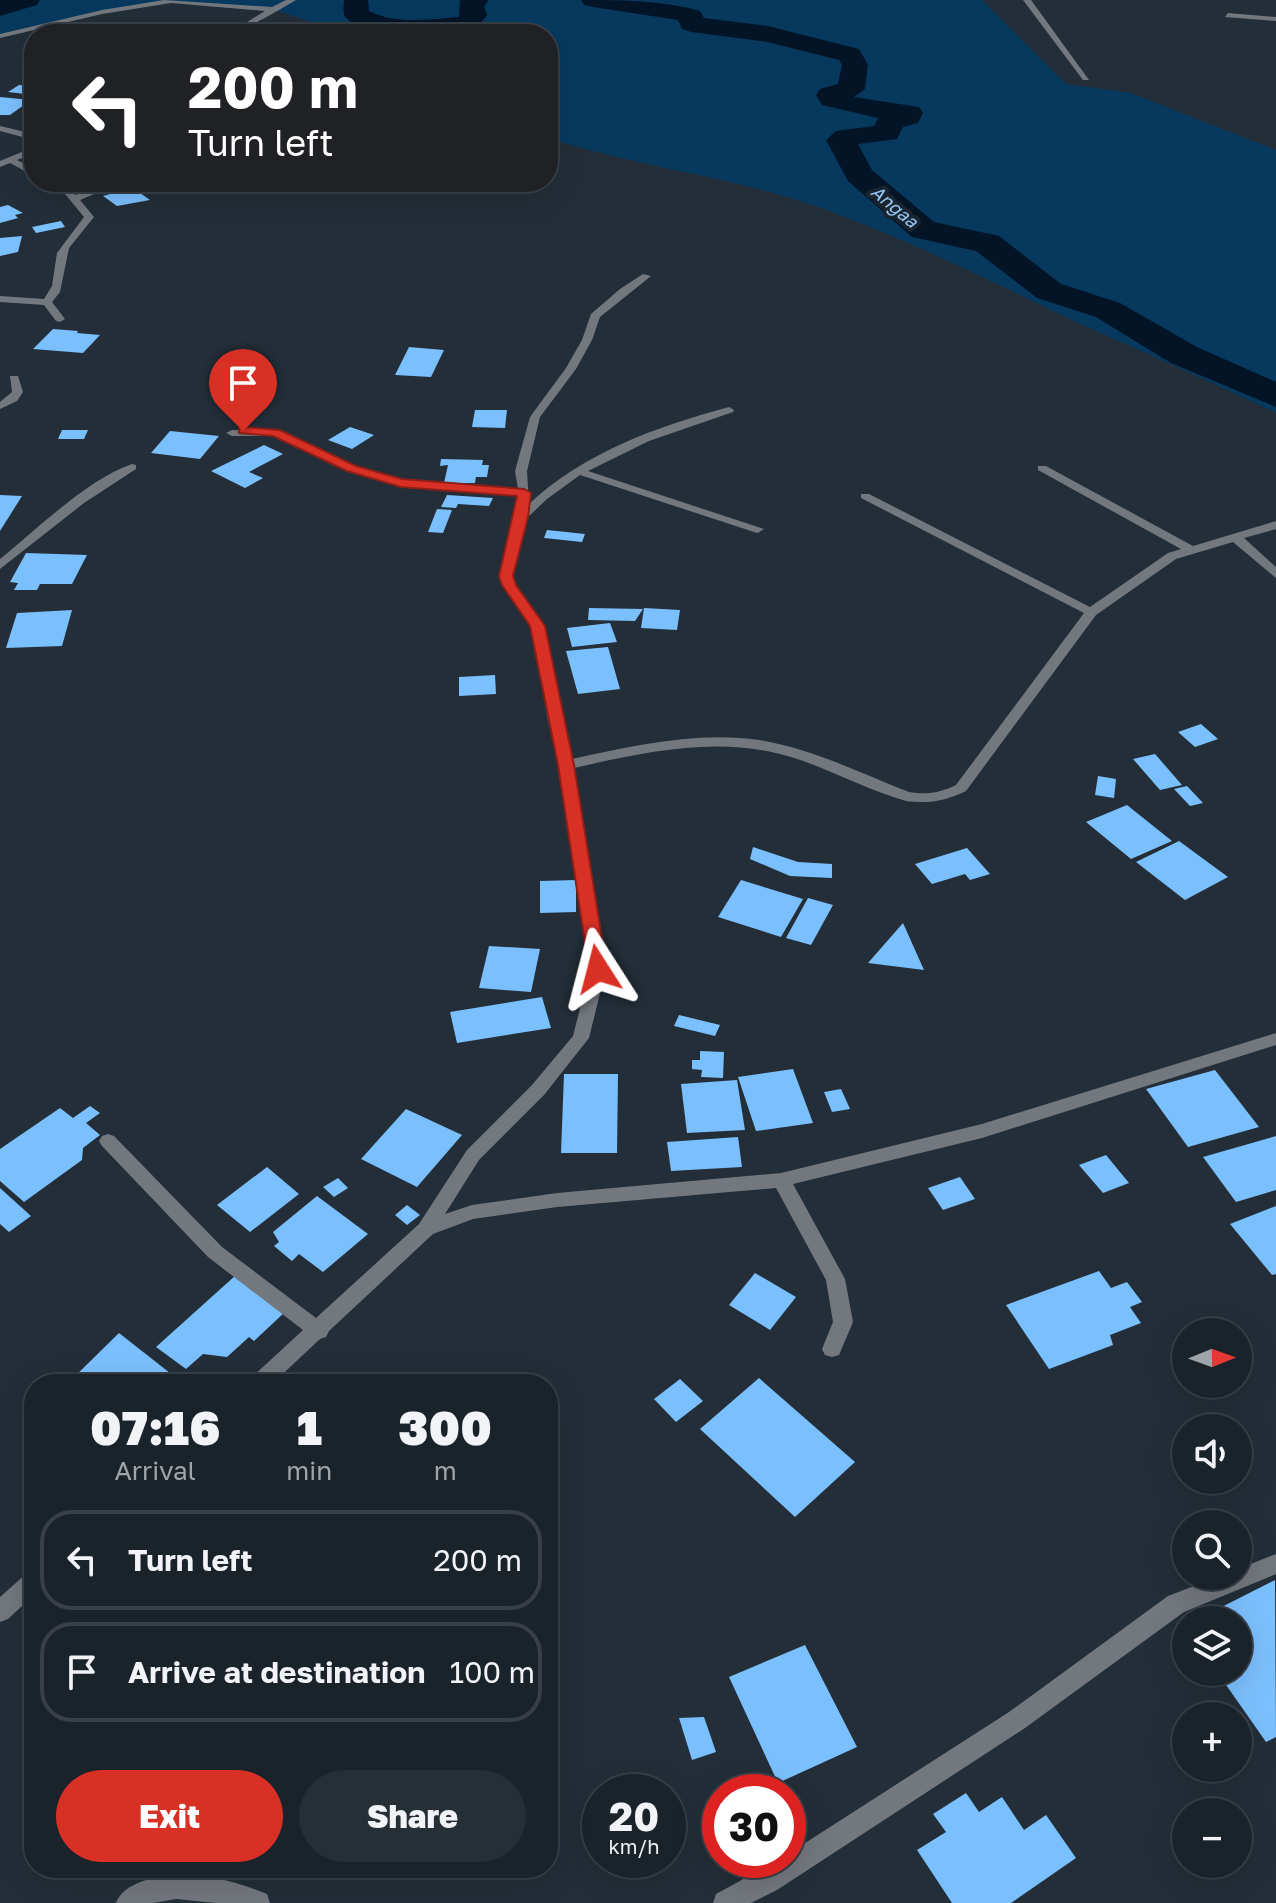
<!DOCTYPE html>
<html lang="en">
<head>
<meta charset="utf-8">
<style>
	body { margin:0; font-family:"Golos Text",sans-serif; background:#272f36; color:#f1f3f6; height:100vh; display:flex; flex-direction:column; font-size:30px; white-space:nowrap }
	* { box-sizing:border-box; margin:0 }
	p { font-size:26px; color:#9fa4a8 }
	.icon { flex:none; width:44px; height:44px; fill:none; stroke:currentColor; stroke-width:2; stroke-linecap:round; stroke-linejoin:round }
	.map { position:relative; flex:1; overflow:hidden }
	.details { position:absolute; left:24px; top:1374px; width:534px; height:504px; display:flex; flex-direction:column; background:#1a222a; border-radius:32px; box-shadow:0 8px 32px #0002,0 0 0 2px #383f47 }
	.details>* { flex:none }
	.hud { position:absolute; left:24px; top:24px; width:534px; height:168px; border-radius:32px; box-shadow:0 8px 32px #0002,0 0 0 2px #383f47; background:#202124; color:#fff; overflow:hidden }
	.needle { width:52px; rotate:89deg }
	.buttons { position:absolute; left:1172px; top:1318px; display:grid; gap:16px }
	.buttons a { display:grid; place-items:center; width:80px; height:80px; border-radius:50%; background:#1a222a; box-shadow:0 8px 32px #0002,0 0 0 2px #383f47; font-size:40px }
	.speed { position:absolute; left:582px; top:1774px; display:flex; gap:16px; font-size:40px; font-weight:700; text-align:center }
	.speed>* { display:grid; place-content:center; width:104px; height:104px; border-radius:50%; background:#1a222a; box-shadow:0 8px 32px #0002,0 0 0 2px #383f47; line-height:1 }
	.speed small { font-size:20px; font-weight:400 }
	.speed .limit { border:12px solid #d22; background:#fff; color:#111 }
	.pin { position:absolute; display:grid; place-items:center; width:68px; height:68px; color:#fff; margin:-82px -34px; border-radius:50% 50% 50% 0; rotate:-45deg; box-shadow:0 0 8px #0007 }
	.pin .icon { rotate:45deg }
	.me { position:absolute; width:88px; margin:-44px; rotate:351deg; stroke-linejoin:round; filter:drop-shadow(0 0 6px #0008) }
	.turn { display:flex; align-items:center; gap:28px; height:168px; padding:0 32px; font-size:36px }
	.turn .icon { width:104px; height:104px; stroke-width:2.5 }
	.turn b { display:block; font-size:56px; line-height:68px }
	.eta { display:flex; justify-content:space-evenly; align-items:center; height:136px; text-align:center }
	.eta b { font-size:48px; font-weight:800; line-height:56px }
	.primary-button { display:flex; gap:16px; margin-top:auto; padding:16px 32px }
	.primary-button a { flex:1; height:92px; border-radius:48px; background:#d93025; color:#fff; font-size:32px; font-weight:800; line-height:92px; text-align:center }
	.primary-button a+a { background:#272f36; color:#f1f3f6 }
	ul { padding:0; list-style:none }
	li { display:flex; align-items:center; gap:24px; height:100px; margin:0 16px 12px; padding:0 16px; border:4px solid #383f47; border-radius:32px }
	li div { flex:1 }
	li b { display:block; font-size:30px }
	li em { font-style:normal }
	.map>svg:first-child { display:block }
	.green { fill:#07395f }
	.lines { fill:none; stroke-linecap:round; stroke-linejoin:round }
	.river { fill:#021426; fill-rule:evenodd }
	.building { fill:#7bc0fe }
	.minor { fill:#73787e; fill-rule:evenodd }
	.route { fill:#d93025; stroke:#8d1f18; stroke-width:2 }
	.labels { text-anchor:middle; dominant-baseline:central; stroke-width:8; stroke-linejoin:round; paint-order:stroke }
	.far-water-label { font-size:18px; font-style:italic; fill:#94c7f6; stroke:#1a242e }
</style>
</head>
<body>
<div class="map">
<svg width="1276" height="1903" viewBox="0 0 1276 1903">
	<rect width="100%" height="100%" fill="#232e38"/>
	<path class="green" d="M0,0H982L1066,84L1131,93L1276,150V413C1205,378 1132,348 1061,315C981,276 902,237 818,207C730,176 636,167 548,138V34H332L319,25L273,9L171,1L141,4L0,36Z"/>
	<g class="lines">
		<g class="river">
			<polygon points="0,0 40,0 37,5 0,16"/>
			<path d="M344,0H368L369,11C396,25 429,19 459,17L460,0H489L484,6L487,15L476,29C447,37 368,42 346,18C342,13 344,6 344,0Z"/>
			<path d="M581,0C620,0 662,0 700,11L704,18L768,26L859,49L868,65L865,89L854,97L919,107L923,113L918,123L903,127L897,139L858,144L872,170L934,222L999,236L1061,284L1120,303L1197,347L1276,382V407L1171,363L1096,317L1037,298L976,251L912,237L848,181L826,140L836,131L874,126L878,118L822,105L816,95L820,89L838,84L842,65L839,60L767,42L691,32L682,29L678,20L593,7L584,5Z"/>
		</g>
	</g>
	<g class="building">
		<polygon points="19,85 34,86 34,95 8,92"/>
		<polygon points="0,97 31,100 10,115 0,115"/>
		<polygon points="133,188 150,200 117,206 103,196"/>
		<polygon points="8,205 23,213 15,215 18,218 0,223 0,207"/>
		<polygon points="61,221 65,227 36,233 32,227"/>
		<polygon points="22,236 18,252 0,256 0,238"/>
		<polygon points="53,329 78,331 77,333 100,335 83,353 33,349"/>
		<polygon points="409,347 444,350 431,377 395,375"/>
		<polygon points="475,410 507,410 505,428 472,427"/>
		<polygon points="350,427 374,435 352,449 328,440"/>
		<polygon points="62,430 88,430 84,439 58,439"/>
		<polygon points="170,431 219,436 200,459 151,453"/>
		<polygon points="264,445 283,454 249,472 263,478 245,488 211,471"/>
		<polygon points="441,459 483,460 482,465 489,465 487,477 476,477 475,483 444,483 448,465 440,466"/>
		<polygon points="0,495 22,496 0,531"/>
		<polygon points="447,495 493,498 489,506 458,504 456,508 441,507"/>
		<polygon points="437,509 452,510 443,533 428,532"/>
		<polygon points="547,530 585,534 582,542 544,538"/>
		<polygon points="26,553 87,555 72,584 40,584 37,590 14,590 18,583 10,582"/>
		<polygon points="589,608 643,609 635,621 588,620"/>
		<polygon points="644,608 680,610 677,630 641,628"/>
		<polygon points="72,610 62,646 6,648 17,613"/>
		<polygon points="610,623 617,642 572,647 567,628"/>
		<polygon points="608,647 620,689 578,694 566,651"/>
		<polygon points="495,675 496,694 459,696 459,677"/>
		<polygon points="1201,724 1218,739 1195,747 1178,732"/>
		<polygon points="1155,754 1182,785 1160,790 1133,759"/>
		<polygon points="1098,776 1116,779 1114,798 1095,795"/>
		<polygon points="1187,786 1203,803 1190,806 1174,789"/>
		<polygon points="1127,805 1172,841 1131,859 1086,822"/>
		<polygon points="1179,841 1228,877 1185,900 1136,862"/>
		<polygon points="753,847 798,862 832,864 832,878 790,876 750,859"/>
		<polygon points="967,848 990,874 970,880 965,874 932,884 915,864"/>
		<polygon points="576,880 576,912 540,913 540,881"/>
		<polygon points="741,880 803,899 781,937 718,917"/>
		<polygon points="808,898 833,905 811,945 786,938"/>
		<polygon points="903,923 924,970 868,963"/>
		<polygon points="489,946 540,949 531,992 479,988"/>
		<polygon points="542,997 551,1028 457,1043 450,1012"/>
		<polygon points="679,1015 720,1025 715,1036 674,1026"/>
		<polygon points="700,1051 724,1052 723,1078 701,1077 702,1070 692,1069 692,1060 700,1060"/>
		<polygon points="793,1069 813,1123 756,1131 738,1077"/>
		<polygon points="1215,1070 1259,1127 1188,1147 1146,1089"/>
		<polygon points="564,1074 618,1074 617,1153 561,1153"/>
		<polygon points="737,1080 745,1130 687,1133 681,1084"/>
		<polygon points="841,1089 850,1109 832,1112 824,1092"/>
		<polygon points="90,1106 100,1113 86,1123 100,1135 83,1148 82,1160 24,1202 0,1181 0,1149 60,1108 73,1118"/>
		<polygon points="406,1109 462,1135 417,1187 361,1159"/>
		<polygon points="1276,1136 1276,1190 1236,1202 1203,1157"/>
		<polygon points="738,1137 742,1167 671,1171 667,1142"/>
		<polygon points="1106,1155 1129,1183 1103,1193 1079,1165"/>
		<polygon points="267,1167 299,1194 250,1232 217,1205"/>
		<polygon points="960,1177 975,1199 943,1210 928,1188"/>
		<polygon points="338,1178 348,1188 334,1197 323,1187"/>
		<polygon points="0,1188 31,1216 9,1232 0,1224"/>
		<polygon points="317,1196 368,1234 323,1272 299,1254 292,1261 274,1246 279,1242 273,1232"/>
		<polygon points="407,1205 420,1215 407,1225 395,1215"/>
		<polygon points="1276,1206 1276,1274 1272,1275 1230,1224"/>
		<polygon points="1099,1271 1111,1288 1127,1282 1142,1302 1130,1307 1141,1323 1110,1335 1113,1345 1049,1369 1006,1305"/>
		<polygon points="755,1273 796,1297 770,1330 729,1305"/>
		<polygon points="236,1275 286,1311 254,1341 249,1337 227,1357 203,1354 186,1369 156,1347"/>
		<polygon points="119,1333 184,1384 67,1384"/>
		<polygon points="759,1378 855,1462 795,1517 700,1429"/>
		<polygon points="680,1379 703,1401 676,1422 654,1399"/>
		<polygon points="1275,1580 1276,1737 1266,1742 1217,1672 1238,1672 1238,1620 1196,1620"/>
		<polygon points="805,1645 857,1747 778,1783 729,1677"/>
		<polygon points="704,1717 716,1752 692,1760 679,1718"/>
		<polygon points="966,1793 979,1812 1002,1797 1024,1830 1046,1815 1076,1858 1011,1903 952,1903 917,1850 946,1832 933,1814"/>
	</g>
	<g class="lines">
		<g class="minor">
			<path d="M164,0L272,7L286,0H296C285,7 238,34 228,34L265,11L171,3L102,14L0,38V34L102,10Z"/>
			<polygon points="1023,0 1031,0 1089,80 1083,80"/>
			<polygon points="1228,13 1276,17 1276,21 1225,17"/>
			<polygon points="0,126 34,134 34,140 0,131"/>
			<polygon points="34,147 34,153 17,160 34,169 34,176 10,163 0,167 0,161"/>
			<polygon points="47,182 57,182 76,195 111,182 123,182 80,200 94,217 69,248 60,292 52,302 65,319 60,322 56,321 44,305 0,302 0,296 44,299 52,286 57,253 84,217 66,195"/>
			<path d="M643,274L651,276L600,317L592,340L576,369L540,417L527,471L529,504C583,453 658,426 729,407L734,410L733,412L649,441L588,471L764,529L758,533L754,532L580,475L547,499L527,518L512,576L515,585L544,626L572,759C633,746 696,731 759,740C811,748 860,773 909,792C927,795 939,793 956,785L1084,613L861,498V494H869L1090,607L1168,553L1181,549L1038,470V466H1046L1193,546L1276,521V529L1244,538L1276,567V578L1233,542L1176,559L1096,615L966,791C945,801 929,804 906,801C867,790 830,769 791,757C719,735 645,752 574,768L606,969L589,1038L544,1095L479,1160L445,1214L472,1205L557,1193L781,1173L982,1124L1276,1033V1045L982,1138L793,1184L845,1279L853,1322L839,1355L832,1357L825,1355L822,1349L833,1322L826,1280L776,1188L557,1207L473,1219L433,1234L329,1331L326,1337L320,1339L272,1384H248L251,1378L303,1330L208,1257L102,1146L99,1141L102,1136L108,1134L114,1136L222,1247L316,1318L419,1224L467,1150L532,1085L573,1036L590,969L559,765L548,721L532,626L503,585L500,576L518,496L401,486L347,470L274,436H232L226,433L232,430L280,431L355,466L402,480L518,489L515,471L530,417L566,368L582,340L591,314L620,289Z"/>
			<polygon points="10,376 18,376 23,392 17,401 0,409 0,402 12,392"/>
			<path d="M132,464L136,465V469L84,503L0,569V559C37,529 88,479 132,464Z"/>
			<polygon points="1276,1554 1276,1574 1184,1612 1025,1728 777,1890 751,1903 713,1903 716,1894 778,1860 788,1860 788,1854 1009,1712 1168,1596 1220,1576 1238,1576 1238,1569"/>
			<polygon points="34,1571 34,1595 8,1619 0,1622 0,1597 26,1574"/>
			<path d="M176,1874C207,1874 238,1882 267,1894L270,1903H216L176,1899L153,1903H116C124,1882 155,1877 176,1874Z"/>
		</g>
	</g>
	<polygon class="route" points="243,427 280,430 356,466 402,479 524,489 531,493 528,517 513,576 516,585 545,626 574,765 607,969 605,974 598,976 589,969 558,765 530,626 502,585 499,576 517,496 401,487 347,471 273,436 239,433 239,428"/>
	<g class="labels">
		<g class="far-water-label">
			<text transform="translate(895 206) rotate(40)">Angaa</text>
		</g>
	</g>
</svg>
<div class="buttons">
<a><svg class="needle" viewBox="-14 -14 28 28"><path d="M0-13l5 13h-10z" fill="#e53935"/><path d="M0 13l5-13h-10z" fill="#9fa4a8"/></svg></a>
<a><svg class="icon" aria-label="sound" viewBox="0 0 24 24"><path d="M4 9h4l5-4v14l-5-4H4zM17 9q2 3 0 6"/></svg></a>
<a><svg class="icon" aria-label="search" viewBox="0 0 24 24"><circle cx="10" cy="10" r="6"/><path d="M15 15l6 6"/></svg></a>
<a><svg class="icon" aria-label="layers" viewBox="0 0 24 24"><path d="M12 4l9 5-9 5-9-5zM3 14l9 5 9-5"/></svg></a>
<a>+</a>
<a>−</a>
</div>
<div class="speed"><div>20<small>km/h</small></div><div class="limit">30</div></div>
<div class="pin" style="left:243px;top:431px;background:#d93025"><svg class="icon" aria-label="arrive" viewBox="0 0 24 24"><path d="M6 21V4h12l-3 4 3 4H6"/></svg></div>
<svg class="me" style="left:598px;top:969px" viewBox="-20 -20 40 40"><path d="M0-17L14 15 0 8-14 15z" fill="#d93025" stroke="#fff" stroke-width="4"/></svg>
<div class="hud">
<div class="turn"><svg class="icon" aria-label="left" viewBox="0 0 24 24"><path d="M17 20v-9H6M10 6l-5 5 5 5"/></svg><div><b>200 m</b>Turn left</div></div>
</div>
<section class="details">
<div class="eta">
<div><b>07:16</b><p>Arrival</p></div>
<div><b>1</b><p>min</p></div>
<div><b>300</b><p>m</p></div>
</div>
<ul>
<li><svg class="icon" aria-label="left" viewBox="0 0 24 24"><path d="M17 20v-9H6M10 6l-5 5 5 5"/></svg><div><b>Turn left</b></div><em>200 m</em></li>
<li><svg class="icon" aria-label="arrive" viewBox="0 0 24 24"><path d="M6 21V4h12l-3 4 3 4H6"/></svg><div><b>Arrive at destination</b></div><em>100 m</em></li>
</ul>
<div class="primary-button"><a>Exit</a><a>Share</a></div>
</section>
</div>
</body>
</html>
